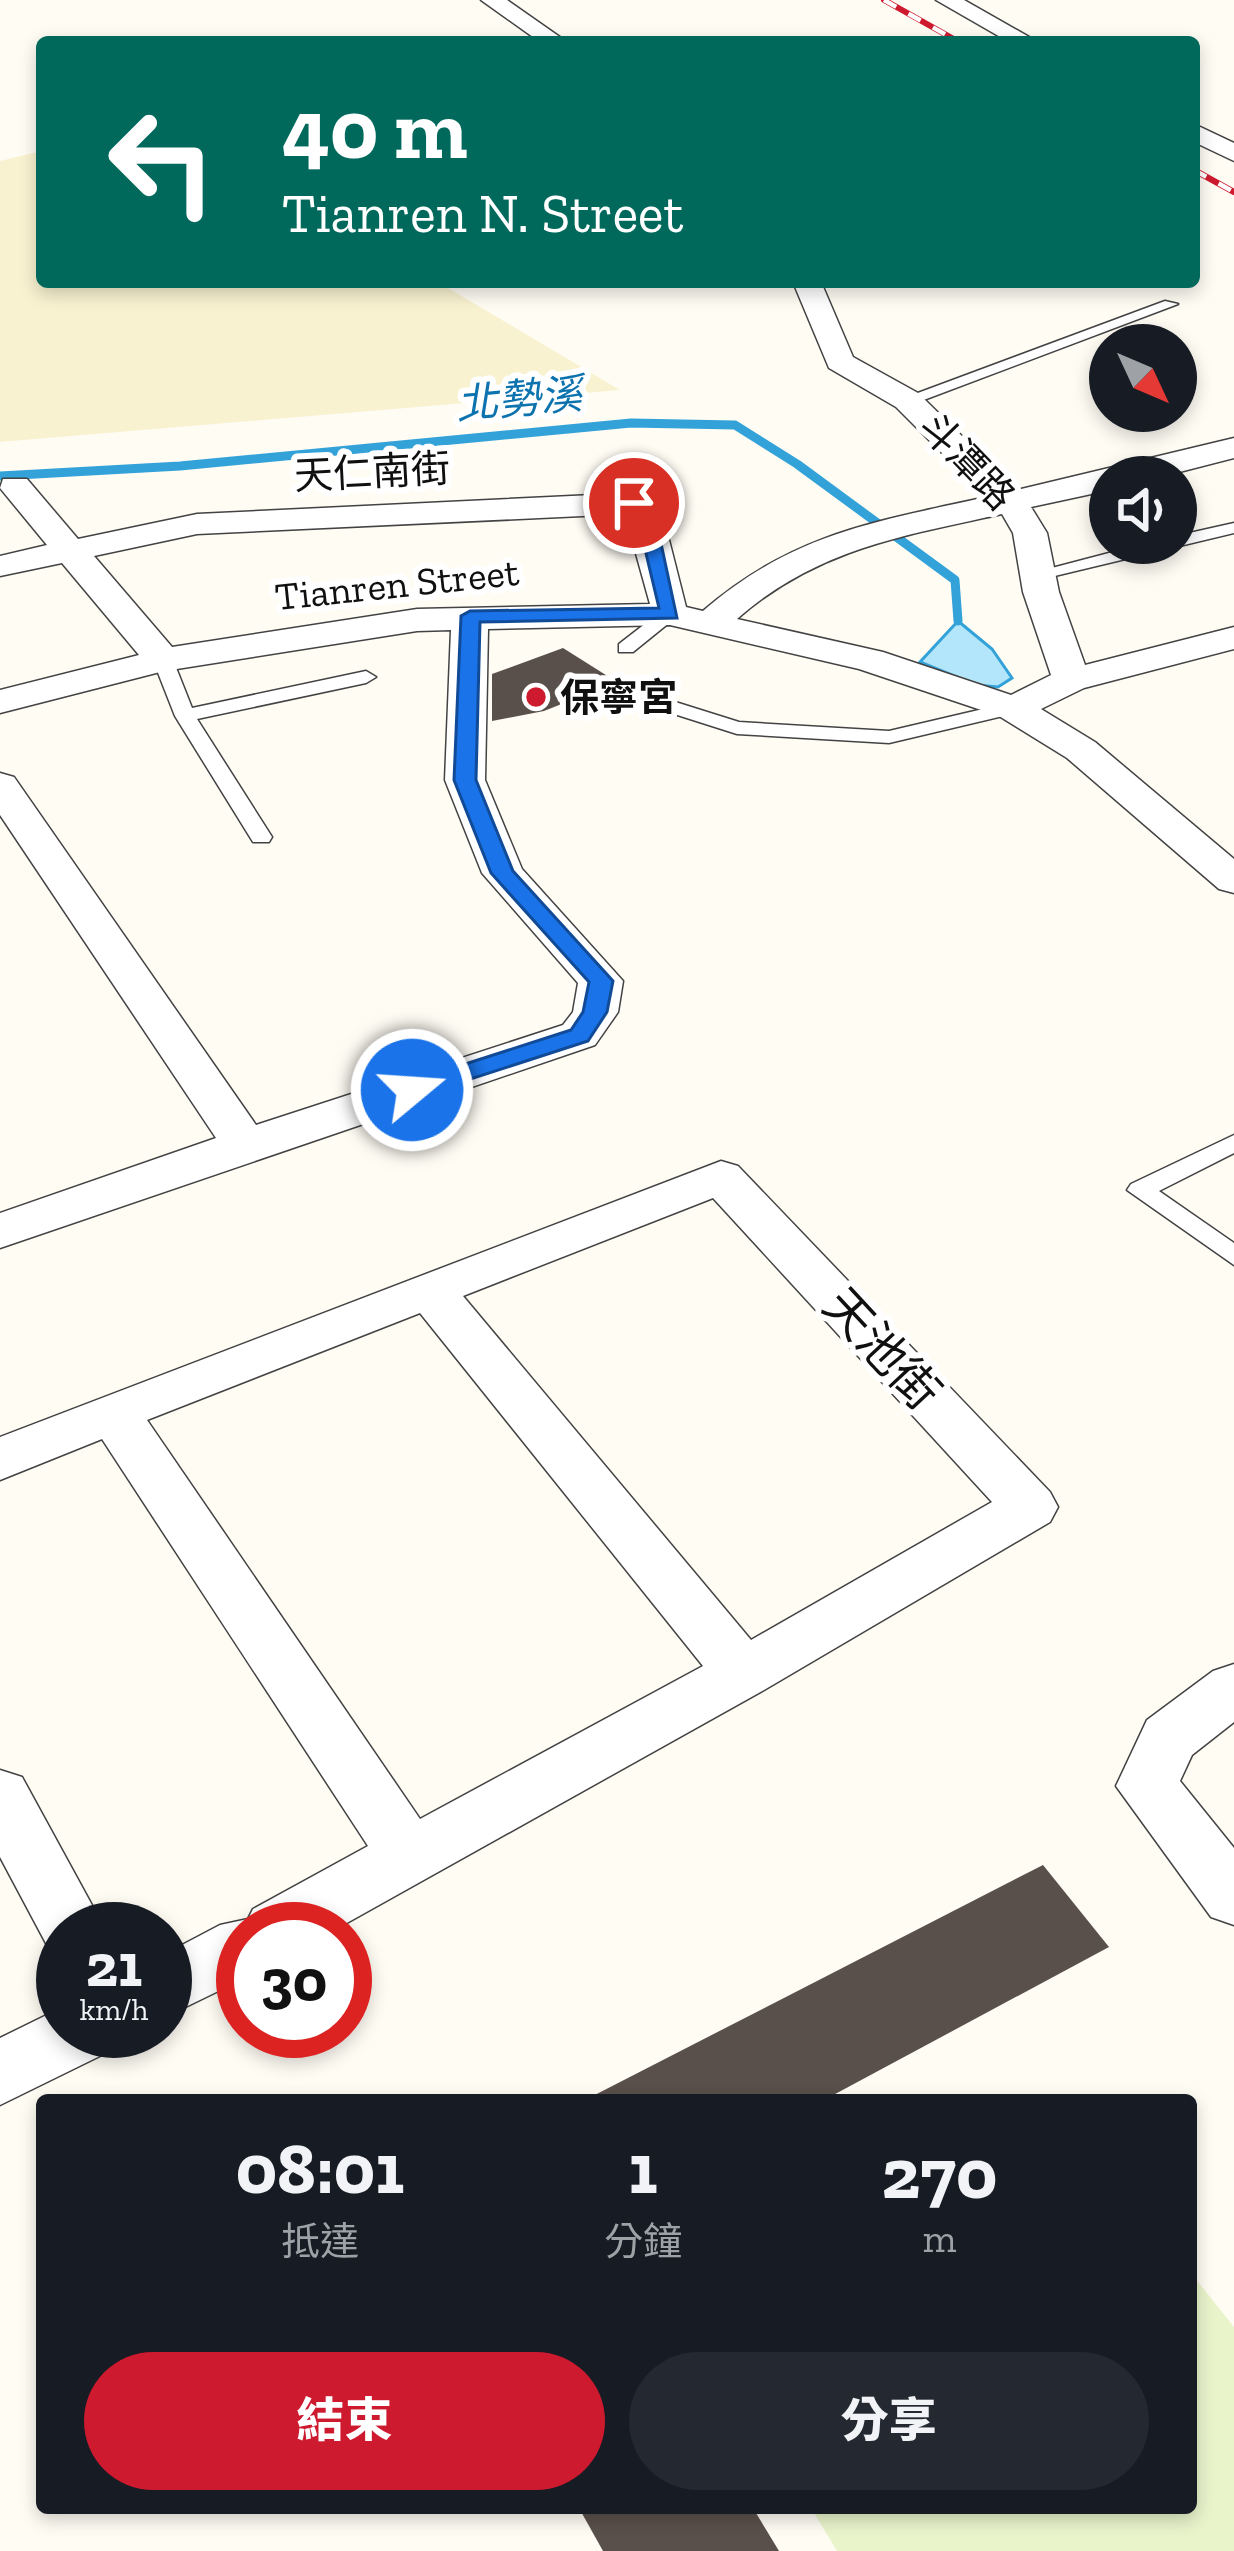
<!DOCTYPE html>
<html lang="zh-TW">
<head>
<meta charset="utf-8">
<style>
	body { margin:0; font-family:"Zilla Slab","Noto Sans TC",serif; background:#242831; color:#f1f3f6; height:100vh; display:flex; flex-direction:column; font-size:45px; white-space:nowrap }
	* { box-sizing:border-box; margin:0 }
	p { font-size:39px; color:#9ea1a6 }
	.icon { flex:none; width:66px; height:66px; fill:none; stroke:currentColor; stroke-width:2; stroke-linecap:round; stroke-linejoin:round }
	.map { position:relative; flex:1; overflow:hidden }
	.details { position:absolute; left:36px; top:2094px; width:1161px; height:420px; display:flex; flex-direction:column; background:#171b24; border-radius:12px; box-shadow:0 6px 18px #0003 }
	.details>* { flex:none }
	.top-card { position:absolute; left:36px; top:36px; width:1164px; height:252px; border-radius:12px; box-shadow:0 6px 18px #0003; background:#00695c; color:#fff; overflow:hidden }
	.needle { width:78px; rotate:134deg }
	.tools { position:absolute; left:1089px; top:324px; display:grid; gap:24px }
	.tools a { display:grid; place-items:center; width:108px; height:108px; border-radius:50%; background:#171b24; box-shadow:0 6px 18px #0003; font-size:60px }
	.speed { position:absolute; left:36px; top:1902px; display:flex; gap:24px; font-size:60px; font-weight:700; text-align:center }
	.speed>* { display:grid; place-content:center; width:156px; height:156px; border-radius:50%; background:#171b24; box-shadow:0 6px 18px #0003; line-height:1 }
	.speed small { font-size:30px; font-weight:400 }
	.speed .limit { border:18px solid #d22; background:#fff; color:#111 }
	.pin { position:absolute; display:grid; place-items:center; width:102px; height:102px; color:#fff; margin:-51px; border:6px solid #fff; border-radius:50%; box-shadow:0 3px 12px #0007 }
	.me { position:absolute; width:132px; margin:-66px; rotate:72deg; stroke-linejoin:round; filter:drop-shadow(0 0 9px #0008) }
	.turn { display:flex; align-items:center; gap:42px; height:252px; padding:0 48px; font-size:54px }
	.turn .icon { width:156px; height:156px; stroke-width:2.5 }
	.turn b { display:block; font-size:84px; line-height:102px }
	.eta { display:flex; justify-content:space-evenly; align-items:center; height:204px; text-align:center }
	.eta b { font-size:72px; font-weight:800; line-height:84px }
	.action { display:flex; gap:24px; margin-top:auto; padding:24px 48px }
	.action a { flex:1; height:138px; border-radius:72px; background:#ce1a2f; color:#fff; font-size:48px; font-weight:800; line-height:138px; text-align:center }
	.action a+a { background:#242831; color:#f1f3f6 }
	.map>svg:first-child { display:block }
	.farmland { fill:#f8f2d0 }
	.pitch { fill:#e9f4cb }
	.water { fill:#b3e5fb; stroke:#33a2d9; stroke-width:3 }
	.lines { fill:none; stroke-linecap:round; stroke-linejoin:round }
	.stream { stroke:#33a2d9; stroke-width:9 }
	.building { fill:#5a504b }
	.service-casing { stroke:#434343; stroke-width:3 }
	.minor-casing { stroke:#434343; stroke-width:3 }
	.service { fill:#fff; fill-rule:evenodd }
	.minor { fill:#fff; fill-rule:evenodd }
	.rail-casing { stroke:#ce1a2f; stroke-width:6 }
	.rail { stroke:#fff; stroke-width:4.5; stroke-dasharray:14; stroke-linecap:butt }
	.route { fill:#1a73e8; stroke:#114b97; stroke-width:3 }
	.poi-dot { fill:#ce1a2f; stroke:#fff; stroke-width:4.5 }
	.labels { text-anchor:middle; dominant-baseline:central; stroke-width:12; stroke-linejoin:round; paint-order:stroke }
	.far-street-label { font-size:39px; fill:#101010; stroke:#fff }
	.far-poi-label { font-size:39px; font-weight:bold; fill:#101010; stroke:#fff; text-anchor:start }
	.far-water-label { font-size:42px; font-style:italic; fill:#0d73af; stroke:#fff }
	.street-label { font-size:48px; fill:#101010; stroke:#fff }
</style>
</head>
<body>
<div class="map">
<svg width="1234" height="2551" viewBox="0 0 1234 2551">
	<rect width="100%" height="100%" fill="#fffcf4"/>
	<polygon class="farmland" points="42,151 42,282 438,282 620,390 0,442 0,161"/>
	<polygon class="pitch" points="1191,2273 1234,2327 1234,2551 837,2551 811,2508 1191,2508"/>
	<polygon class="water" points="958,621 992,649 1012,678 998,687 976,685 920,662"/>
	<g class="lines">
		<polyline class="stream" points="0,476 180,466 631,423 735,425 797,464 955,580 958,621"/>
	</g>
	<g class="building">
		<polygon points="563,648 617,682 544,711 492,721 492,674"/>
		<polygon points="1043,1865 1109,1947 824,2100 585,2100"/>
		<polygon points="579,2508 753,2508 779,2551 603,2551"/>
	</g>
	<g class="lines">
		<defs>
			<g id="service">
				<polygon points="1165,301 1178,304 913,404 899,400"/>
				<polygon points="1234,523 1234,533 1038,580 1029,574 1147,543 1176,543 1176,536"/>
				<polygon points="663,610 680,614 633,652 619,652 619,644"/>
				<polygon points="163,654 173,660 192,708 366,671 376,677 366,683 197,719 272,837 269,842 253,842 175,716 153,660"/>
				<polygon points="653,695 739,722 889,731 1013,702 1023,708 1020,712 889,743 737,734 646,705 643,701"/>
				<polygon points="1234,1135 1234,1153 1159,1191 1234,1243 1234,1265 1127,1190 1131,1184"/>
			</g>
			<g id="minor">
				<polygon points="481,0 507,0 567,42 540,42"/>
				<polygon points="936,0 964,0 1038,42 1009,42"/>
				<polygon points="1194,124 1234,143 1234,161 1194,142"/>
				<path d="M793,282H821L853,357L918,393L1017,490L1234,438V458L1160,477H1110V490L1031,507L1047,533L1059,592L1085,665L1234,627V649L1084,688L1041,709L1095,742L1234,859V893L1219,889L1067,758L999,716L859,669L670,625L488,629L485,780L522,869L623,981L618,1012L595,1045L0,1248V1213L216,1138L0,815V773L14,777L256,1125L563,1025L573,1012L578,983L482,873L445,780L451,630L417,631L164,671L0,713V690L139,655L62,563L0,576V556L47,545L0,488L3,479H27L78,539L197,514L635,493L647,496L664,520L686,607L703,611C793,533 875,522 986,497L896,407L829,368ZM625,514L650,604L417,609L172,647L94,556L197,534ZM1002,514L1013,533L1023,592L1051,675L1011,695L883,652L737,619C816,549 903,536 1002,514Z"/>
				<path d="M721,1161L738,1166L1050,1492L1058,1507L1050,1522L764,1690L336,1929H243V1979L165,2017V1954L220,1925L248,1919L253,1909L368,1846L102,1439L0,1480V1437ZM713,1198L992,1502L751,1640L463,1296ZM420,1313L703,1666L420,1819L147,1420Z"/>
				<polygon points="1234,1664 1234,1722 1192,1755 1180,1781 1234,1848 1234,1925 1211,1917 1116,1786 1147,1720 1213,1671"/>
				<polygon points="0,1770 22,1777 105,1929 63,1929 63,1955 49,1949 0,1857"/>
				<polygon points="63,2007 63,2031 116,2031 106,2053 0,2105 0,2038"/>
			</g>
		</defs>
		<use href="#service" class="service-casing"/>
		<use href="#minor" class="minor-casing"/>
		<use href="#service" class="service"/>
		<use href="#minor" class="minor"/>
		<defs>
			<g id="rail">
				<polyline points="884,0 959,42"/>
				<polyline points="1194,170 1234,192"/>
			</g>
		</defs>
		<use href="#rail" class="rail-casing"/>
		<use href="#rail" class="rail"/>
	</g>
	<polygon class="route" points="628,499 641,499 656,520 677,618 480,622 476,780 513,871 613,981 607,1012 588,1041 421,1095 403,1095 400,1090 403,1084 571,1030 583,1012 589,982 491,873 454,780 461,616 470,611 659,608 638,520 626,503"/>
	<circle class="poi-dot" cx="536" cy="697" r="12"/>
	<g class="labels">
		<g class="far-street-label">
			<text transform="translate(967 461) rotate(46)">斗潭路</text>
			<text transform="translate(372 472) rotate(-3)">天仁南街</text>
			<text transform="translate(397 584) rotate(-6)">Tianren Street</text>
		</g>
		<g class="far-poi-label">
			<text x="560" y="697">保寧宮</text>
		</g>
		<g class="far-water-label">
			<text transform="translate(519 399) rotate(-5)">北勢溪</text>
		</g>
		<g class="street-label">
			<text transform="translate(882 1349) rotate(47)">天池街</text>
		</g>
	</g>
</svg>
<div class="tools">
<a><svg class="needle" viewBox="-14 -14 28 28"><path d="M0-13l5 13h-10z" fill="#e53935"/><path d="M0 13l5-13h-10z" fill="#9ea1a6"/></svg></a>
<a><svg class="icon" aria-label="sound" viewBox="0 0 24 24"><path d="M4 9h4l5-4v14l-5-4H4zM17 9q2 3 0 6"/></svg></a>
</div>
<div class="speed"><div>21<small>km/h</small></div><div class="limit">30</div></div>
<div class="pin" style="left:634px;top:503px;background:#d93025"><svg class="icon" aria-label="arrive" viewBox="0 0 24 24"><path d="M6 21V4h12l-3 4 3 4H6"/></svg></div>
<svg class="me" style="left:412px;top:1090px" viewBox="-20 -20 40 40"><circle r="17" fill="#1a73e8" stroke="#fff" stroke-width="3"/><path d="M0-11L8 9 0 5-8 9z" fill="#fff"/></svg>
<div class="top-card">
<div class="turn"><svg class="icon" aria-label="left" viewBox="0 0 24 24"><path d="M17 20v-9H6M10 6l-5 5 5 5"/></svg><div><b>40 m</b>Tianren N. Street</div></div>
</div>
<section class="details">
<div class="eta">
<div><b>08:01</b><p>抵達</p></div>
<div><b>1</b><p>分鐘</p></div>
<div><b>270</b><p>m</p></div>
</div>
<div class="action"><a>結束</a><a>分享</a></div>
</section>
</div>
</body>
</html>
